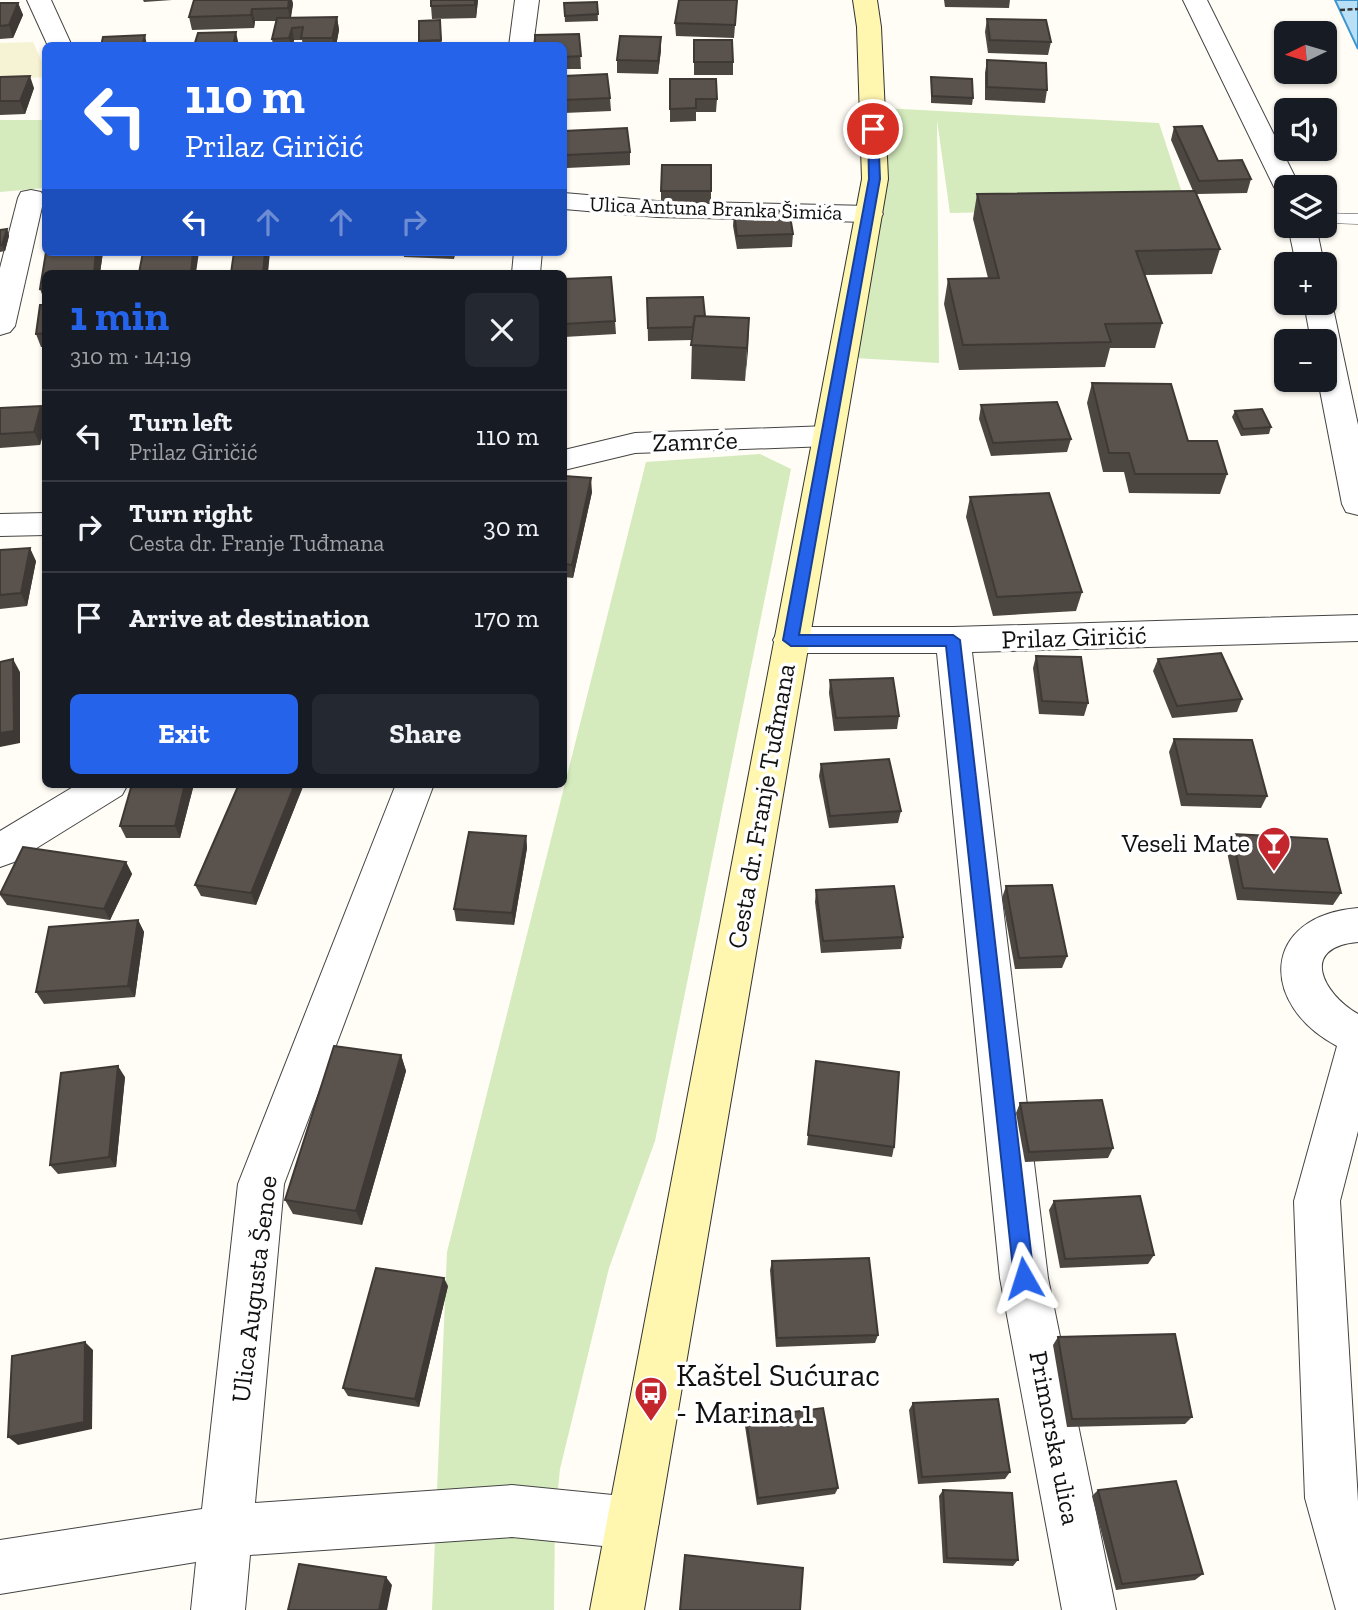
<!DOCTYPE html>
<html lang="en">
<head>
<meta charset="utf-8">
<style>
	body { margin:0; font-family:"Zilla Slab",serif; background:#242831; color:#f1f3f6; height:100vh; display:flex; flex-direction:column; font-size:26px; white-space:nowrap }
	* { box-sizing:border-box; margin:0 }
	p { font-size:23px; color:#9ea1a6 }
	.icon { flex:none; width:38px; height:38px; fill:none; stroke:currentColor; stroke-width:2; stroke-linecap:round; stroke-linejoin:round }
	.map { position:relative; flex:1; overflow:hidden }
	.sheet { position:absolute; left:42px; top:270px; width:525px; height:518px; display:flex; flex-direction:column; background:#171b24; border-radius:10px; box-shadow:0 2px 5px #0004 }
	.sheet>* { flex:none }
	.top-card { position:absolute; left:42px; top:42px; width:525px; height:214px; border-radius:10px; box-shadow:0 2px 5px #0004; background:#2563eb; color:#fff; overflow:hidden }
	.needle { width:46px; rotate:265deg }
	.fabs { position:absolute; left:1274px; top:21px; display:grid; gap:14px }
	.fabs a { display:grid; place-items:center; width:63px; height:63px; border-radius:10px; background:#171b24; box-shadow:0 2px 5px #0004; font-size:35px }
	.pin { position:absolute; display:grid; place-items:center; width:60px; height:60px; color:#fff; margin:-30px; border:4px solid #fff; border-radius:50%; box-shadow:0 2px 7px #0007 }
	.me { position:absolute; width:77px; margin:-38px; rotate:354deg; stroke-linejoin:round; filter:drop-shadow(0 0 5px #0008) }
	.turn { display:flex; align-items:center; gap:24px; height:147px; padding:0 28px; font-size:32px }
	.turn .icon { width:91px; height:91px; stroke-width:2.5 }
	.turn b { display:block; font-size:49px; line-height:60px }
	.lanes { display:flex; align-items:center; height:66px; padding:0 28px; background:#0003; justify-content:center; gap:35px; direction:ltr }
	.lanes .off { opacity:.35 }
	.round { display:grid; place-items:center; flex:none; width:74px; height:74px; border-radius:10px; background:#242831 }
	.headline { display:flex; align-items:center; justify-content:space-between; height:119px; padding:0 28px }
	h1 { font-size:42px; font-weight:700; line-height:52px; color:#2563eb }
	.button { display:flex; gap:14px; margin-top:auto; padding:14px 28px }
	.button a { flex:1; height:80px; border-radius:10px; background:#2563eb; color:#fff; font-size:28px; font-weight:700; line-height:80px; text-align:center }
	.button a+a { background:#242831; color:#f1f3f6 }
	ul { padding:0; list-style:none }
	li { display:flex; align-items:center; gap:21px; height:91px; padding:0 28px; border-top:2px solid #363941 }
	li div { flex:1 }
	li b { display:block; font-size:26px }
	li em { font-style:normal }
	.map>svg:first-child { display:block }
	.farmland { fill:#f6f3d4 }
	.green { fill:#d5ebbd }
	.water { fill:#b9e0f7; stroke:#3f96cf; stroke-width:2 }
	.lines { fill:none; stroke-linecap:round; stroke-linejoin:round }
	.service-casing { stroke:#444; stroke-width:1 }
	.minor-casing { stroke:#444; stroke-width:2 }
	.secondary-casing { stroke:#333; stroke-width:2 }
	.path { stroke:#333; stroke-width:2.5; stroke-dasharray:5 2.5; stroke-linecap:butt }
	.service { fill:#fff; fill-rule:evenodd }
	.minor { fill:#fff; fill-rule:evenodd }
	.secondary { fill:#fff6b0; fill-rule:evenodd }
	.wall { fill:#4d4742 }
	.shaded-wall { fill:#3f3936 }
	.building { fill:#5a524d; stroke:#3f3936; stroke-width:2 }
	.route { fill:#2563eb; stroke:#184099; stroke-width:2 }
	.labels { text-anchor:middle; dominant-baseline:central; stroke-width:7; stroke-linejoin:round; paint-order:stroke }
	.far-street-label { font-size:21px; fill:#111; stroke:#fff }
	.street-label { font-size:26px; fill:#111; stroke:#fff }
	.poi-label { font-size:26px; fill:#111; stroke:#fff; text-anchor:end }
	.near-poi-label { font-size:32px; fill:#111; stroke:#fff; text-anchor:start }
</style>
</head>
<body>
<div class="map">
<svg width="1358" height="1610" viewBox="0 0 1358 1610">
	<rect width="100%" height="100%" fill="#fffdf5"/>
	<polygon class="farmland" points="33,42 45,69 45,77 0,80 0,43"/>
	<g class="green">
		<polygon points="883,108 1159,123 1187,208 950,213 937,120 939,363 855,358"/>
		<polygon points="0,120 45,120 45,188 0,192"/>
		<polygon points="760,454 791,469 655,1141 609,1268 560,1469 555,1519 554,1610 432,1610 447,1252 646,462"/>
	</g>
	<polygon class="water" points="1335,0 1358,0 1358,49"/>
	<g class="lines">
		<defs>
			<polygon id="service" points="1325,213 1358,214 1358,224 1325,223"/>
			<g id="minor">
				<polygon points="27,0 51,0 72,46 48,46"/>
				<polygon points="515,0 539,0 533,46 509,46"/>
				<polygon points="1183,0 1207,0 1300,187 1286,187 1286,195 1278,193 1274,187"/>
				<polygon points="31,190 41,192 44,198 15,326 10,332 0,335 0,268 18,198 21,192"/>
				<polygon points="564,193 657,201 869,206 879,208 883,214 879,220 869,222 657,217 564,209"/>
				<polygon points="1288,226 1316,226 1324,264 1296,264"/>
				<polygon points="514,252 542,252 540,273 512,273"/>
				<polygon points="1325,296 1332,303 1358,425 1358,515 1346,512 1342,504 1318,380 1325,380 1325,341 1311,341 1304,303 1325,303"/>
				<polygon points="828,426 839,429 844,436 839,443 828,446 635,453 564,470 564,450 635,433"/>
				<polygon points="46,513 46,535 0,536 0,514"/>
				<polygon points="1358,615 1358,641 972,652 1048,1278 1116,1610 1062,1610 1000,1278 937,653 791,653 778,649 773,640 778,631 791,627 953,627"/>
				<polygon points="78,784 128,784 122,795 14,862 0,867 0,831"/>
				<polygon points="396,784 434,784 284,1184 255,1503 512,1485 633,1497 651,1505 659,1523 651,1541 633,1549 512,1537 250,1555 245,1610 191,1610 196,1562 0,1594 0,1540 202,1509 238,1184"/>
				<path d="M1358,908V942C1299,947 1322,993 1358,1014V1131L1340,1201L1358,1502V1610H1336L1305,1498L1294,1201L1337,1046C1259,1005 1260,916 1358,908Z"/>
			</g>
			<polygon id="secondary" points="853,0 877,0 881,27 888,179 644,1610 590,1610 862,179 857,27"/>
		</defs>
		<use href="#service" class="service-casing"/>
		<use href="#minor" class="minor-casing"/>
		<use href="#secondary" class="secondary-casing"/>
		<polyline class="path" points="1340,10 1358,9"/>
		<use href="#service" class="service"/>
		<use href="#minor" class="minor"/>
		<use href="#secondary" class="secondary"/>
	</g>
	<g class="wall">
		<polygon points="143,0 172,0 144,2"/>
		<polygon points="194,0 292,0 293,4 291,18 337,17 339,30 336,46 303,46 302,40 294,40 293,46 273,46 272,39 277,21 255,21 254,28 192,30 189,17"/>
		<polygon points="478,0 476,18 432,19 431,6"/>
		<polygon points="737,0 734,38 676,36 675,23"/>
		<polygon points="944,0 1010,0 1009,8 945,7"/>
		<polygon points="597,2 598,21 565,22 564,3"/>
		<polygon points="0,3 18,3 23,15 13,38 0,39"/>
		<polygon points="987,19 1051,42 1048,55 988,53 985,32"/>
		<polygon points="440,20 442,46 420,46 419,41"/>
		<polygon points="579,34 581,69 564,69 564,46"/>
		<polygon points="694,40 733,62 733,75 694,75"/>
		<polygon points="661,50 658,74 617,73 617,60"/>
		<polygon points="987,60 1047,90 1045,103 985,100 985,73"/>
		<polygon points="564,76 610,98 611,111 564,113"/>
		<polygon points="0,77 34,88 25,114 0,115"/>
		<polygon points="931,77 973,98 972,105 931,103"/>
		<polygon points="670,79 717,99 716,112 696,112 696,121 670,122"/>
		<polygon points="1174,127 1218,161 1251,179 1247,193 1197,194 1220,249 1212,274 1145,275 1162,323 1155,348 1110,348 1105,367 959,370 944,304 948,279 988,278 973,219 977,194 1193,191 1171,140"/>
		<polygon points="564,131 630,152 630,165 567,168"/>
		<polygon points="711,165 711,204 661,204 661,191"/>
		<polygon points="734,212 793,234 792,247 737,249 733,226"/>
		<polygon points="7,229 9,236 5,251 0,252 0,230"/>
		<polygon points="46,252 103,252 100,273 46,273 45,302 40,289"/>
		<polygon points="403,252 456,252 454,259 404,257"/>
		<polygon points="564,279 615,321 616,334 564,337"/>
		<polygon points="647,298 705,316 749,318 745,381 691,379 692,340 648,341"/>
		<polygon points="46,305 46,347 41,347 36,334"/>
		<polygon points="1092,383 1188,441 1227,474 1220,494 1129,493 1124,472 1103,472 1087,403"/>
		<polygon points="981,405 1071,439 1067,452 991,456 979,419"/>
		<polygon points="41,406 46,416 46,424 40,445 0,448 0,408"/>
		<polygon points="1235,411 1271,427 1269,434 1241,436 1232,417"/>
		<polygon points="564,476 592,492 573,578 564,577"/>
		<polygon points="970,497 1082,592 1076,611 993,616 966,517"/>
		<polygon points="0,550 36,561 27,606 0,609"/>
		<polygon points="1036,656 1088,703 1084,716 1039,714 1033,668"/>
		<polygon points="1158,659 1242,699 1237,712 1172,718 1153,671"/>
		<polygon points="830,680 899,716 897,729 834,731 829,693"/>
		<polygon points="1174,739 1267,796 1261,808 1181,806 1169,752"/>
		<polygon points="821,764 901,811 898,823 829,828 819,776"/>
		<polygon points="194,784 180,838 126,838 120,826"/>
		<polygon points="239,784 304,784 256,905 201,896 195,885"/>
		<polygon points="1232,834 1341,893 1333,905 1237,900 1226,847"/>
		<polygon points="526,836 527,848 514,925 456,921 454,909"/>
		<polygon points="126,862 132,874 110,920 7,905 0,895 0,892"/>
		<polygon points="1006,886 1067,956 1062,968 1015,969 1002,898"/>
		<polygon points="816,890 903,937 901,949 821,953 815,902"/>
		<polygon points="138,920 144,932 135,997 44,1004 36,992"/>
		<polygon points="401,1055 406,1071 362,1225 293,1214 285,1200"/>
		<polygon points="815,1072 894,1147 892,1157 807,1145"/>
		<polygon points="125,1077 116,1167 58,1174 50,1165"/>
		<polygon points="1020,1103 1113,1148 1108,1158 1025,1162 1016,1113"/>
		<polygon points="1054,1201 1154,1255 1148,1264 1060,1268 1049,1210"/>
		<polygon points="772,1261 878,1335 875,1343 776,1347 770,1270"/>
		<polygon points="448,1286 419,1407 348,1396 343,1388"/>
		<polygon points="1058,1337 1192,1417 1185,1424 1067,1427 1053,1345"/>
		<polygon points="913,1403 1010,1472 1005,1479 918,1484 909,1410"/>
		<polygon points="746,1418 838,1488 835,1494 757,1505 745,1426"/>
		<polygon points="943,1490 1018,1560 1013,1566 943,1563 939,1496"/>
		<polygon points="1098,1490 1203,1574 1195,1580 1116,1590 1092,1496"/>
	</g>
	<g class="shaded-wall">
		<polygon points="289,0 292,0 293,4 290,20 288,8"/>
		<polygon points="475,0 478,0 476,18 475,5"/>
		<polygon points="18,3 23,15 13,38 9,25"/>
		<polygon points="252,9 255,21 254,28 251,15"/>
		<polygon points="337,17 339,30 336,46 334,46 332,38"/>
		<polygon points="292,28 294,40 293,46 291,46 289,38"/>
		<polygon points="236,32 239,46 233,46"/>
		<polygon points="145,35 147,46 142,46"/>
		<polygon points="661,37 661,50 658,74 658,61"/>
		<polygon points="30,76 34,88 25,114 20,101"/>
		<polygon points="7,229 9,236 5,251 2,245"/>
		<polygon points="96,252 103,252 100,273 94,273"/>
		<polygon points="193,252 199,252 196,273 191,273"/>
		<polygon points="265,252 270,252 268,273 263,273"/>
		<polygon points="749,318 748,351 745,381 747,348"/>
		<polygon points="41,406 46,416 46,424 40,445 34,432"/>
		<polygon points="591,478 592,492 573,578 572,565"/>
		<polygon points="30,548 36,561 27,606 21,593"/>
		<polygon points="13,659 20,672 20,743 0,747 0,733"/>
		<polygon points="185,784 194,784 180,838 175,826"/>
		<polygon points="295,784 304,784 256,905 251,893"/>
		<polygon points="526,836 527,848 514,925 512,913"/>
		<polygon points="126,862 132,874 110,920 104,909"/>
		<polygon points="138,920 144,932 135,997 128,986"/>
		<polygon points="401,1055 406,1071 362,1225 356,1211"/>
		<polygon points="118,1066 125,1077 116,1167 109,1157"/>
		<polygon points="444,1278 448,1286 419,1407 415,1399"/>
		<polygon points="85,1342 93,1350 92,1429 18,1445 8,1437"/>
		<polygon points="386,1577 392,1585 387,1610 379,1610"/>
	</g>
	<g class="building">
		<polygon points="194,0 289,0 288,8 252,9 251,15 189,17"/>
		<polygon points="431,0 475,0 475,5 431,6"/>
		<polygon points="679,0 737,0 735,25 675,23"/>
		<polygon points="597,2 598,14 565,16 564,3"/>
		<polygon points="0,3 18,3 9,25 0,26"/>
		<polygon points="337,17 332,38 301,38 303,27 292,28 289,38 272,39 277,18"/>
		<polygon points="987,19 1046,20 1051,42 990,40"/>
		<polygon points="440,20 441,40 419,41 419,21"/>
		<polygon points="236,32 233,46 194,46 198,33"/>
		<polygon points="579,34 581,56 564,57 564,46 535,46 535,35"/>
		<polygon points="145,35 142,46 101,46 103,37"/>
		<polygon points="620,36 661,37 658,61 617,60"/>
		<polygon points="694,40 732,40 733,62 694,62"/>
		<polygon points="987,60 1046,63 1047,90 987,87"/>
		<polygon points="607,74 610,98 564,100 564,76"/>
		<polygon points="30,76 20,101 0,101 0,77"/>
		<polygon points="931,77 972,79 973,98 932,96"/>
		<polygon points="670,79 716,79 717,99 696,99 696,108 670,109"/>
		<polygon points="1202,126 1218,161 1242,160 1251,179 1199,181 1174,127"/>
		<polygon points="627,128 630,152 566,155 564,131"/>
		<polygon points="662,165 711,165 711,191 661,191"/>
		<polygon points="1195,191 1220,249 1136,251 1162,323 1105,324 1111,342 963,345 948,279 999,278 977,194"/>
		<polygon points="789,210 793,234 737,236 734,212"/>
		<polygon points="7,229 2,245 0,245 0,230"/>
		<polygon points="46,252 96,252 94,273 46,273 46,288 40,289"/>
		<polygon points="143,252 193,252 191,273 139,273"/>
		<polygon points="234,252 265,252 263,273 231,273"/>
		<polygon points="611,277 615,321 564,324 564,279"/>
		<polygon points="703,297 705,316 695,316 693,327 648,328 647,298"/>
		<polygon points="40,305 46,305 46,333 36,334"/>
		<polygon points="695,316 749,318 747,348 691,345"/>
		<polygon points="1092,383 1171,384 1188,441 1217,441 1227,474 1135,474 1129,453 1109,453"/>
		<polygon points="1057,402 1071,439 993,443 981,405"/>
		<polygon points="41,406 34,432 0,434 0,408"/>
		<polygon points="1262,409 1271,427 1243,429 1235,411"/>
		<polygon points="564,476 591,478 572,565 564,564"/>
		<polygon points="1049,493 1082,592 997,597 970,497"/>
		<polygon points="30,548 21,593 0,595 0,550"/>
		<polygon points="1221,653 1242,699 1177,706 1158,659"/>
		<polygon points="1036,656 1081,657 1088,703 1042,701"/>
		<polygon points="13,659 14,731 0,733 0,662"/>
		<polygon points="893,678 899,716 836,718 830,680"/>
		<polygon points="1174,739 1252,740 1267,796 1187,794"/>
		<polygon points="889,759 901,811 830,816 821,764"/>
		<polygon points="132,784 185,784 175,826 120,826"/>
		<polygon points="239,784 295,784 251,893 195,885"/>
		<polygon points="469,832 526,836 512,913 454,909"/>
		<polygon points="1232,834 1327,839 1341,893 1243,888"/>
		<polygon points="23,847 126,862 104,909 0,894"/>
		<polygon points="1052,885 1067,956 1019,958 1006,886"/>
		<polygon points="894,886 903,937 823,941 816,890"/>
		<polygon points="138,920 128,986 36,992 49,927"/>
		<polygon points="334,1046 401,1055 356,1211 285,1200"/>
		<polygon points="816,1061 899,1072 894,1147 808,1135"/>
		<polygon points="118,1066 109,1157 50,1165 61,1073"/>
		<polygon points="1102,1100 1113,1148 1029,1152 1020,1103"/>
		<polygon points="1140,1196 1154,1255 1065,1259 1054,1201"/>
		<polygon points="869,1258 878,1335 777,1338 772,1261"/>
		<polygon points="376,1268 444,1278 415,1399 343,1388"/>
		<polygon points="1175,1334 1192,1417 1072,1419 1058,1337"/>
		<polygon points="85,1342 84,1422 8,1437 12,1356"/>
		<polygon points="998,1399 1010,1472 922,1477 913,1403"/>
		<polygon points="823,1408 838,1488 758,1498 746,1418"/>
		<polygon points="1176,1481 1203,1574 1122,1584 1098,1490"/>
		<polygon points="943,1490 1012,1493 1018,1560 947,1558"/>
		<polygon points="685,1555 803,1568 800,1610 680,1610"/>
		<polygon points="299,1564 386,1577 379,1610 288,1610"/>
	</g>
	<polygon class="route" points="873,125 878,129 880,179 799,635 953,635 960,640 1034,1278 1031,1284 1024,1287 1017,1284 1014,1278 946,646 791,646 783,640 869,179 868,129"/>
	<defs>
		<symbol id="bar-pin" viewBox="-11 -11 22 30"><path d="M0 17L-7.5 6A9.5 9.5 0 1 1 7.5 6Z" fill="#c4262e" stroke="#fff"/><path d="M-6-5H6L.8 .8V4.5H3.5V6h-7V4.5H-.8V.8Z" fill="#fff"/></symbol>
		<symbol id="bus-pin" viewBox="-11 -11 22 30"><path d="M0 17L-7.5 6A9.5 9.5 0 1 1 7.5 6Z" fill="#c4262e" stroke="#fff"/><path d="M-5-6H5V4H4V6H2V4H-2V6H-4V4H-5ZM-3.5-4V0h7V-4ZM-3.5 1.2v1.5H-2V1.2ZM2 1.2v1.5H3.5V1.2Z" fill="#fff"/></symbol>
	</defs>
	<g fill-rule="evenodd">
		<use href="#bar-pin" x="1255" y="824" width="38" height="52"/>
		<use href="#bus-pin" x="632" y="1374" width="38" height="52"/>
	</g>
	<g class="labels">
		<g class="far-street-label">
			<text transform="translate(716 208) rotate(2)">Ulica Antuna Branka Šimića</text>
		</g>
		<g class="street-label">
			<text transform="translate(695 441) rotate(-2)">Zamrće</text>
			<text transform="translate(1074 637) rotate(-2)">Prilaz Giričić</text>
			<text transform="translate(761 806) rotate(-80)">Cesta dr. Franje Tuđmana</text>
			<text transform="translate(254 1289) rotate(-83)">Ulica Augusta Šenoe</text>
			<text transform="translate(1055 1438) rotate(79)">Primorska ulica</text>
		</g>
		<g class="poi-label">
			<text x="1250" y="843">Veseli Mate</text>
		</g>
		<g class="near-poi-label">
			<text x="676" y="1375">Kaštel Sućurac<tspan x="676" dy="37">- Marina 1</tspan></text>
		</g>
	</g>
</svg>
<div class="fabs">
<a><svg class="needle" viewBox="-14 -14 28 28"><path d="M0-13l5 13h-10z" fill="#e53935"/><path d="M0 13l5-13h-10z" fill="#9ea1a6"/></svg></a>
<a><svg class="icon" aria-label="sound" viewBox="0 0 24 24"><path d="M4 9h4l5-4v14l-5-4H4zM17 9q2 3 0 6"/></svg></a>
<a><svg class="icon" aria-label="layers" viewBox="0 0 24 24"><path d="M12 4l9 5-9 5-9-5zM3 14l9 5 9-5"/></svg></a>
<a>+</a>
<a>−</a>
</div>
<div class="pin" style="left:873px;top:129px;background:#d93025"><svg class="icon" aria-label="arrive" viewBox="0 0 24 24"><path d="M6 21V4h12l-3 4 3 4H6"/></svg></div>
<svg class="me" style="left:1024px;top:1278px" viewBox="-20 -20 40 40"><path d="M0-17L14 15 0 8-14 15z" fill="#2563eb" stroke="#fff" stroke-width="4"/></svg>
<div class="top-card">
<div class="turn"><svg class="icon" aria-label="left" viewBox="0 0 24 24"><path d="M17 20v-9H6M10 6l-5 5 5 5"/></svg><div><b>110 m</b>Prilaz Giričić</div></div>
<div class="lanes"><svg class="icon" aria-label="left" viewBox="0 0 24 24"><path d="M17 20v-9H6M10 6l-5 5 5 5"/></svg><svg class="icon off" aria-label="ahead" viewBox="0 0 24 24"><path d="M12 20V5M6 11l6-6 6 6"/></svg><svg class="icon off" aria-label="ahead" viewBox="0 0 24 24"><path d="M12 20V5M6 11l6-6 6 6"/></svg><svg class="icon off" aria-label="right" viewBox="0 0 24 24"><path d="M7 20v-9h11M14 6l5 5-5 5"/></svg></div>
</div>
<section class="sheet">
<div class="headline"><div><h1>1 min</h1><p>310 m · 14:19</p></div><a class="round"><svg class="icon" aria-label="close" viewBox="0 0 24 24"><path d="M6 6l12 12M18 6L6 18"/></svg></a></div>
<ul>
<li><svg class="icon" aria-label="left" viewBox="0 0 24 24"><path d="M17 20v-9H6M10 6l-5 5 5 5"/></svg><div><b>Turn left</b><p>Prilaz Giričić</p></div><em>110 m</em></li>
<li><svg class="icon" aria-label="right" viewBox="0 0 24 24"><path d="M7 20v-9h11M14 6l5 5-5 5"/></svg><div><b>Turn right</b><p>Cesta dr. Franje Tuđmana</p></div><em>30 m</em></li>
<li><svg class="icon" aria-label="arrive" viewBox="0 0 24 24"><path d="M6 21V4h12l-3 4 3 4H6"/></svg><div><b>Arrive at destination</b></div><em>170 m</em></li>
</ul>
<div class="button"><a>Exit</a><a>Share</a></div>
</section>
</div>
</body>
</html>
